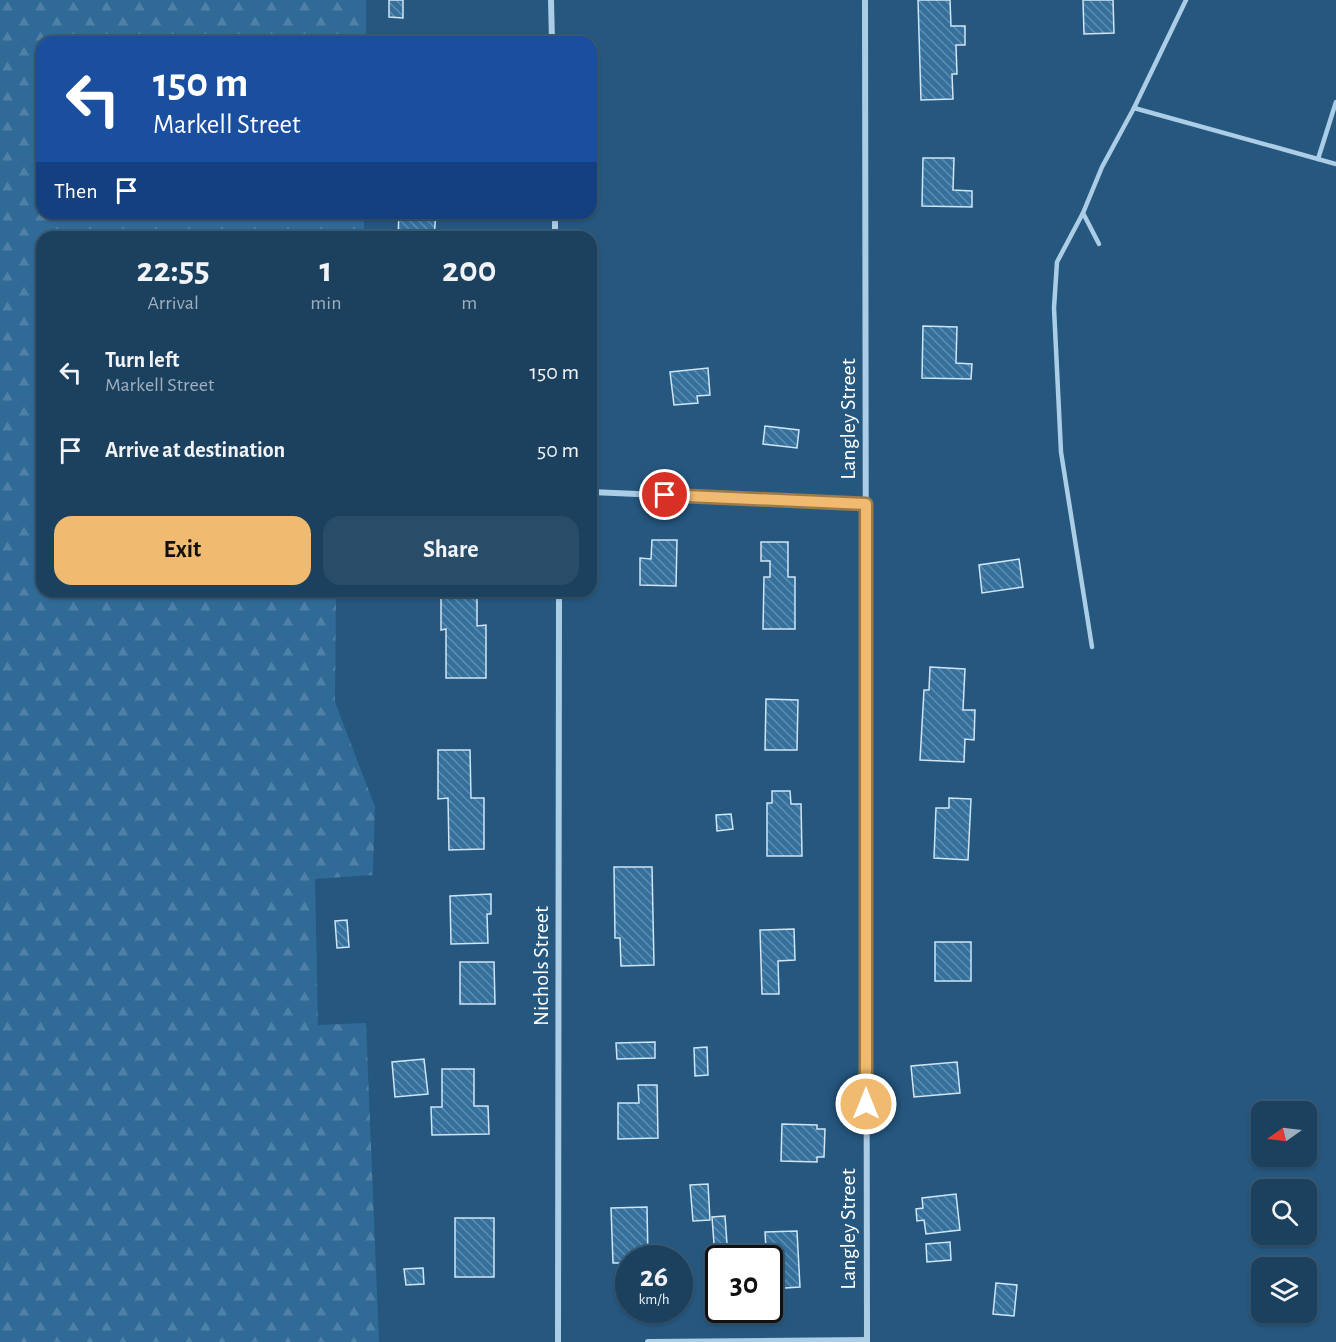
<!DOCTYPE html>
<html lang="en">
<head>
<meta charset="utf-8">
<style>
	body { margin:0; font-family:"Alegreya Sans",sans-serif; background:#294c68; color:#f1f3f6; height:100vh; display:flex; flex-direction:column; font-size:22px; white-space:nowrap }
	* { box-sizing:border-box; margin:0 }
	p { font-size:20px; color:#a0afbd }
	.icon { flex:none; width:33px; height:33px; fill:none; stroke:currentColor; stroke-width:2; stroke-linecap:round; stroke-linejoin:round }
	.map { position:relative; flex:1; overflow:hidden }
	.details { position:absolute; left:36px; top:231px; width:561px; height:366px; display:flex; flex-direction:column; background:#1c415f; border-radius:18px; box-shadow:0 2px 4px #0004,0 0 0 2px #3a5a74 }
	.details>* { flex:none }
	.guide { position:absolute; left:36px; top:36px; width:561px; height:183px; border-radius:18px; box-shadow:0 2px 4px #0004,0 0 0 2px #3a5a74; background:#1a4fa0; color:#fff; overflow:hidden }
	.needle { width:39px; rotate:256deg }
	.fabs { position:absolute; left:1251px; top:1101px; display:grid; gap:12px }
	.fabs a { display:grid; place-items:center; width:66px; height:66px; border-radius:12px; background:#1c415f; box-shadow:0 2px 4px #0004,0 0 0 2px #3a5a74; font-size:30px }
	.speed { position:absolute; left:615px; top:1245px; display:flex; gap:12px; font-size:30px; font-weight:700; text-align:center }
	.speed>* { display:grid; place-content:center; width:78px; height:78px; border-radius:50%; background:#1c415f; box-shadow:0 2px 4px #0004,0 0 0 2px #3a5a74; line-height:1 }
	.speed small { font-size:15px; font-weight:400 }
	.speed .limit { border:3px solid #111; border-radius:9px; background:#fff; color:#111 }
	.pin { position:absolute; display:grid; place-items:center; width:51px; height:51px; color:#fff; margin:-26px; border:3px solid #fff; border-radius:50%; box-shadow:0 2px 6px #0007 }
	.me { position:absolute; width:66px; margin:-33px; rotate:0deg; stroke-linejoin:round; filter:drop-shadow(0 0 4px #0008) }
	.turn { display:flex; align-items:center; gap:21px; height:126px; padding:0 18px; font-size:27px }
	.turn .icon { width:78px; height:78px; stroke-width:2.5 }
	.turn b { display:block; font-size:42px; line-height:51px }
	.then { display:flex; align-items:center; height:57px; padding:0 18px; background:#0003; gap:12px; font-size:22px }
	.eta { display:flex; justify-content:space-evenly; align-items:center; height:102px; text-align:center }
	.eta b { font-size:36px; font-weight:700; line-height:42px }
	.action { display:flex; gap:12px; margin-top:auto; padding:12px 18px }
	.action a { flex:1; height:69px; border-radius:18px; background:#f0bb70; color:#111; font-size:24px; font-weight:700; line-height:69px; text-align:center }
	.action a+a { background:#294c68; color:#f1f3f6 }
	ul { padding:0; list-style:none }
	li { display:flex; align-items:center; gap:18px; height:78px; padding:0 18px }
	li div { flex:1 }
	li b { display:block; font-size:22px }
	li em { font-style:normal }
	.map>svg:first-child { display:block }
	.forest { fill:url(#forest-firs) }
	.building { fill:url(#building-back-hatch); stroke:#cfe5f5; stroke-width:1.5 }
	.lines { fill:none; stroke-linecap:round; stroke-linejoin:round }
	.service { stroke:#accde6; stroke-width:4.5 }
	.minor { stroke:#accde6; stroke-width:6 }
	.route-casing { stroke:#9c7a49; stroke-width:15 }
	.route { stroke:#f0bb70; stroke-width:10 }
	.labels { text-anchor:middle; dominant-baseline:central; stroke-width:6; stroke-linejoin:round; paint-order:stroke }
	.street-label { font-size:22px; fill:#fff; stroke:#25577f }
</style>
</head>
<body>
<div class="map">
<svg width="1336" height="1342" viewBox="0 0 1336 1342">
	<defs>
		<pattern id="forest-firs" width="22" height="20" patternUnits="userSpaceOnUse" patternTransform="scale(1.5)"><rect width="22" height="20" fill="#306a97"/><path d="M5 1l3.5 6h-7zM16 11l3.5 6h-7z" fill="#4f80a7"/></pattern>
		<pattern id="building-back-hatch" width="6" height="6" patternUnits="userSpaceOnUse" patternTransform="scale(1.5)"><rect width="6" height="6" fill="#35709c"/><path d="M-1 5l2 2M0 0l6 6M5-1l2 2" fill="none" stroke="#5d8db0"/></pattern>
	</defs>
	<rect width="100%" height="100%" fill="#25577f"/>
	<polygon class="forest" points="0,0 366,0 366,42 42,42 42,213 364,213 364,237 42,237 42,591 336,591 335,702 375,807 373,875 315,879 318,1025 366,1023 379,1342 0,1342"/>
	<g class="building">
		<polygon points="389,0 403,0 403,18 389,17"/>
		<polygon points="918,0 950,0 951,26 965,26 965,45 956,45 957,74 952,74 953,99 921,100"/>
		<polygon points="1083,0 1113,0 1114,33 1084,34"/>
		<polygon points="923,158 954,158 953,190 972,191 972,207 922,206"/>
		<polygon points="399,213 436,213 434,237 398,237"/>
		<polygon points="923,326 957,327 956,363 972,364 971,379 922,378"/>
		<polygon points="708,368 710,395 697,396 698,403 674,405 670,372"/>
		<polygon points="765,426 799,430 797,448 763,444"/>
		<polygon points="652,540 677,540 676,586 640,585 640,558 651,559"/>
		<polygon points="761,542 788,542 788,577 795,577 795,629 763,629 764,577 770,577 770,561 761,561"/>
		<polygon points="1019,559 1023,587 982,593 979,565"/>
		<polygon points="441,593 477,593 477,626 486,625 486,678 446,678 446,629 441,630"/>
		<polygon points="930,667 965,669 963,710 975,710 974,740 965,739 964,762 920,760 924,690 929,690"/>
		<polygon points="766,699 798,700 797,750 765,750"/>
		<polygon points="438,750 470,750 471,798 484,798 484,849 449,850 448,798 438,799"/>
		<polygon points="772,791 790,791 791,804 801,804 802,856 767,856 767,803 772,803"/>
		<polygon points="949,798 971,799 968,860 934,858 936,808 949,808"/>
		<polygon points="731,814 733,829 717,831 716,815"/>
		<polygon points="614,867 652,867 654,965 621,966 620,938 615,938"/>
		<polygon points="491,894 491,914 487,914 488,943 451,944 450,896"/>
		<polygon points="347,920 349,947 337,948 335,921"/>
		<polygon points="794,929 795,960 778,961 779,994 762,994 760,930"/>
		<rect x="935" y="942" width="36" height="39"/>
		<polygon points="460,962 494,962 495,1004 460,1004"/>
		<polygon points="655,1042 655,1058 617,1059 616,1043"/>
		<polygon points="707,1047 708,1075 695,1076 694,1048"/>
		<polygon points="424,1059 428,1094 395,1097 392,1062"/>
		<polygon points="957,1062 960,1093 914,1097 911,1066"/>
		<polygon points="442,1069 474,1069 474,1106 488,1106 489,1134 432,1135 431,1107 442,1107"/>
		<polygon points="638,1085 657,1085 658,1138 618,1139 618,1103 639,1103"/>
		<polygon points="782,1124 817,1125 817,1129 825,1129 824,1157 817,1157 817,1162 781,1161"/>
		<polygon points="708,1184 710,1220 693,1221 690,1185"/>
		<polygon points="956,1194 960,1230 926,1234 924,1220 917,1221 916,1209 923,1208 922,1198"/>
		<polygon points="647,1207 648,1258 628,1258 628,1263 613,1263 611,1208"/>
		<polygon points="725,1216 727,1244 714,1244 712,1217"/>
		<rect x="455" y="1218" width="39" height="59"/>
		<polygon points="797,1231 800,1287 770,1289 770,1258 760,1258 759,1250 766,1249 765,1232"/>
		<polygon points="950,1242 951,1260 927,1262 926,1244"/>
		<polygon points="423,1268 424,1284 406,1285 404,1269"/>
		<polygon points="996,1283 1017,1285 1014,1316 993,1314"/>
	</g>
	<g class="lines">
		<g class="service">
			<polyline points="1186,0 1134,108 1336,164"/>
			<polyline points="1318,159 1336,102"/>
			<polyline points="1083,213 1057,262 1054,308 1061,452 1092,647"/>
			<polyline points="1099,244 1083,213 1102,167 1134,108"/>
		</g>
		<g class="minor">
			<polyline points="551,0 552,42"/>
			<polyline points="865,0 867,1342"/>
			<polyline points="555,213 555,237"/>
			<polyline points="591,492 866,504"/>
			<polyline points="558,1342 559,591"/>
			<polyline points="648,1342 867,1340"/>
		</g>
	</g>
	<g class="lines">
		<defs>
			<polyline id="route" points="665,495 866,504 866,1104"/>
		</defs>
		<use href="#route" class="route-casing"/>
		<use href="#route" class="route"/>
	</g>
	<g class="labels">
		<g class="street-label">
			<text transform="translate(848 419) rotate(-90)">Langley Street</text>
			<text transform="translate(541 966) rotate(-90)">Nichols Street</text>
			<text transform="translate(848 1229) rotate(-90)">Langley Street</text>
		</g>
	</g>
</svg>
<div class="fabs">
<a><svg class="needle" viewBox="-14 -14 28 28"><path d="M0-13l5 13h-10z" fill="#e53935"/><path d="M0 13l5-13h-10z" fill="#a0afbd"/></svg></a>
<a><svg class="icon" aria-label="search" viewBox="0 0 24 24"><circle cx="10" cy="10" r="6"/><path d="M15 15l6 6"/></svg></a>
<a><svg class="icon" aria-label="layers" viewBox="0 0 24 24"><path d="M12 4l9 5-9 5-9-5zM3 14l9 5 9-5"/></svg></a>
</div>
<div class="speed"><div>26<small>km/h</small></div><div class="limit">30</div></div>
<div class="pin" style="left:665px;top:495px;background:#d93025"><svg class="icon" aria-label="arrive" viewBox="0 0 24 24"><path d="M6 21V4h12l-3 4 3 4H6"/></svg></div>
<svg class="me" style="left:866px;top:1104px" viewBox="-20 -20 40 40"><circle r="17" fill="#f0bb70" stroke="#fff" stroke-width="3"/><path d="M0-11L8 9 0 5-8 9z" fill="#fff"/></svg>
<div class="guide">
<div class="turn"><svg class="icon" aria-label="left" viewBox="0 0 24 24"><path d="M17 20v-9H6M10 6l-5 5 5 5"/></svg><div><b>150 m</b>Markell Street</div></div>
<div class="then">Then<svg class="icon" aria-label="arrive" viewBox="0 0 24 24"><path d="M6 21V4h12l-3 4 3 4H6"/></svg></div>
</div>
<section class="details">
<div class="eta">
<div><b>22:55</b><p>Arrival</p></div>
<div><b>1</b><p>min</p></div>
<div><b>200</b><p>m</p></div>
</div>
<ul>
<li><svg class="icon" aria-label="left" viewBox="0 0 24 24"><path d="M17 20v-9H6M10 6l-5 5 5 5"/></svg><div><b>Turn left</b><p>Markell Street</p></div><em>150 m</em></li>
<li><svg class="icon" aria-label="arrive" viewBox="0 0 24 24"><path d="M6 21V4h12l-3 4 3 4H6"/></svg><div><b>Arrive at destination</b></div><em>50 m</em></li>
</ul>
<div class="action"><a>Exit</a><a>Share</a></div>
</section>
</div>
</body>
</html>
